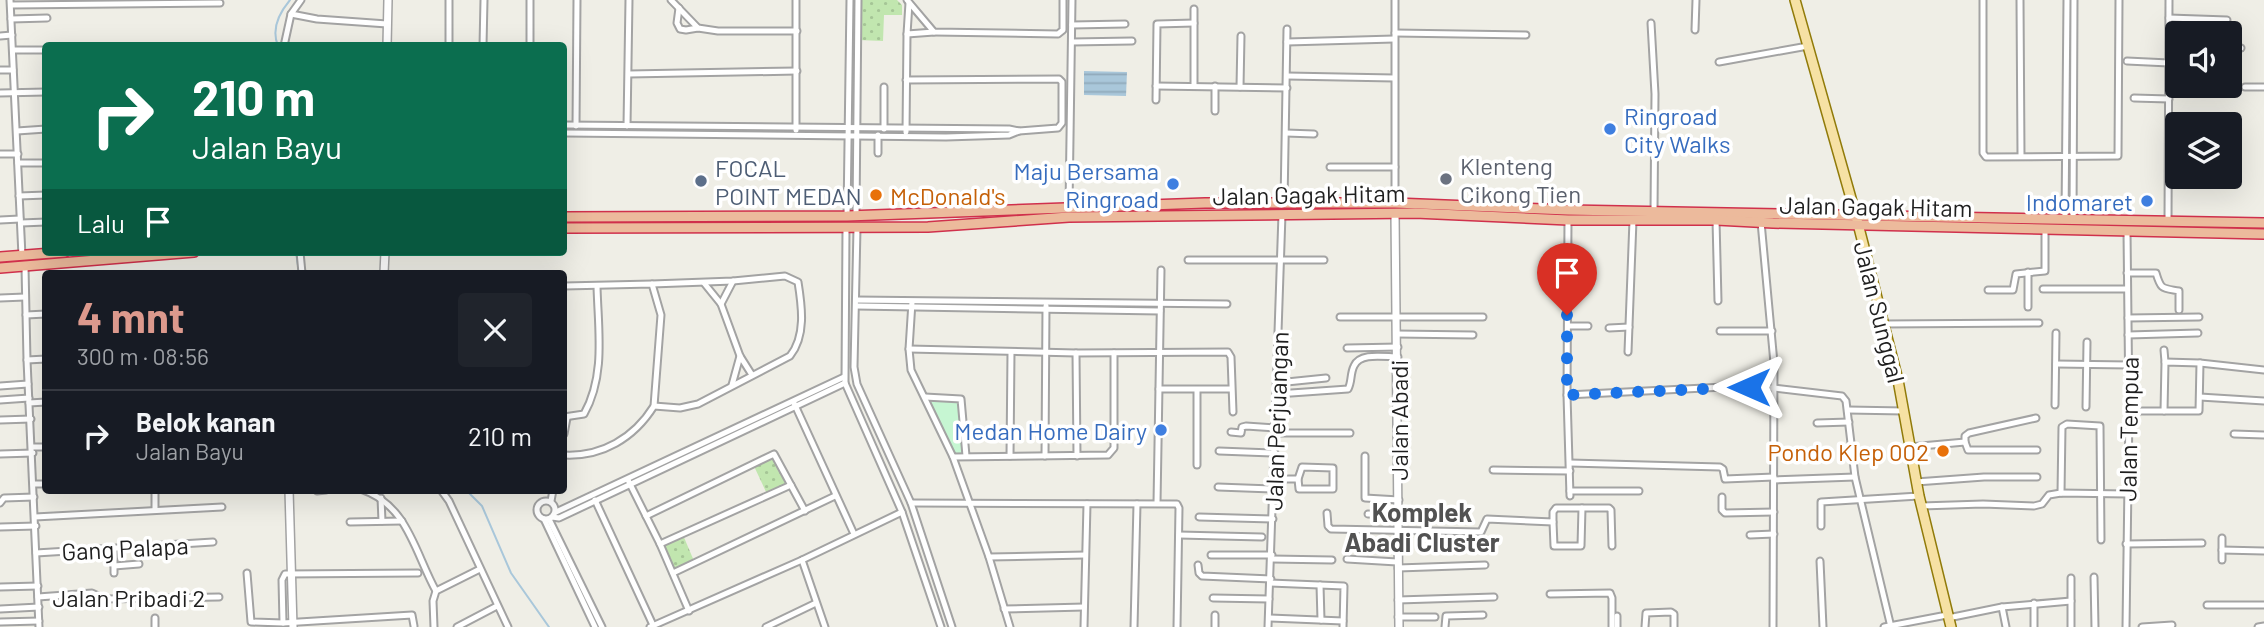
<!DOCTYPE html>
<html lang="id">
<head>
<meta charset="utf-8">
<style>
	body { margin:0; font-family:Barlow,sans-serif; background:#20242c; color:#f1f3f6; height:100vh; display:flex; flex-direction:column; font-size:26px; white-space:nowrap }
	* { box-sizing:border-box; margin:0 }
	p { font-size:23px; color:#9ea1a6 }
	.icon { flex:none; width:38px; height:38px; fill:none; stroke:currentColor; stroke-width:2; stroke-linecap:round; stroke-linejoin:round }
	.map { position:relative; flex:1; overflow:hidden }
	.sheet { position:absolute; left:42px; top:270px; width:525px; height:224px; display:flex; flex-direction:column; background:#171b24; border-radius:7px; box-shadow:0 7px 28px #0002 }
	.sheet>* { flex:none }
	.guide { position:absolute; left:42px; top:42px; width:525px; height:214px; border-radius:7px; box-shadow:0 7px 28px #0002; background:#0b6e4f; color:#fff; overflow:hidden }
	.tools { position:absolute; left:2165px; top:21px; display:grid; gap:14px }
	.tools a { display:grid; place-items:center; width:77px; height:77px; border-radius:7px; background:#171b24; box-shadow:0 7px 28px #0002; font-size:35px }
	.pin { position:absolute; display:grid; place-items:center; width:60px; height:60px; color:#fff; margin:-72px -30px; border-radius:50% 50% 50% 0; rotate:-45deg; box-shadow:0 0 7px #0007 }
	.pin .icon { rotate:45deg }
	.me { position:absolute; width:77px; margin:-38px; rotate:270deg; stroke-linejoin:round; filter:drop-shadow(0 0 5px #0008) }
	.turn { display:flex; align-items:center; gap:24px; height:147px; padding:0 35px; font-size:32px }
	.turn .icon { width:91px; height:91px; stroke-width:2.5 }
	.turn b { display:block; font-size:49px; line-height:60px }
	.then { display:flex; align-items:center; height:66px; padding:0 35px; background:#0003; gap:14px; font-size:26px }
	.round { display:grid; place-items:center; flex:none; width:74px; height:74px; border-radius:7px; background:#20242c }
	.overview { display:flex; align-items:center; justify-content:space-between; height:119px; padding:0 35px }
	h1 { font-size:42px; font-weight:700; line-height:52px; color:#dc998d }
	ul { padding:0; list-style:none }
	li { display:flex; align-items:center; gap:21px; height:91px; padding:0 35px; border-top:2px solid #363941 }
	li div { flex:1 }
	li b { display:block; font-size:26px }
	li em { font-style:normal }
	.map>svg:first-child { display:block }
	.grass { fill:url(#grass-dots) }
	.park { fill:#c6f6d2 }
	.water { fill:url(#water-rules) }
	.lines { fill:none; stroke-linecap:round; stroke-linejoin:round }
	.stream { stroke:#a9c7da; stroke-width:2 }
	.minor-casing { stroke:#a3a3a3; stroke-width:9 }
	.tertiary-casing { stroke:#a3a3a3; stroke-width:10 }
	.primary-casing { stroke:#917b0a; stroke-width:12 }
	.trunk-casing { stroke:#d0304c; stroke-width:12 }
	.minor { stroke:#fff; stroke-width:5 }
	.tertiary { stroke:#fff; stroke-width:7 }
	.primary { stroke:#f6e1a4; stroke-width:9 }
	.trunk { stroke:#ecba9c; stroke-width:9 }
	.route { stroke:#1a73e8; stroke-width:12; stroke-dasharray:0 21.6 }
	.shop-dot { fill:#3f7fe0; stroke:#fff; stroke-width:2.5 }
	.worship-dot { fill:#6b7280; stroke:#fff; stroke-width:2.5 }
	.service-dot { fill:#5c6f8a; stroke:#fff; stroke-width:2.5 }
	.food-dot { fill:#e8710a; stroke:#fff; stroke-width:2.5 }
	.labels { text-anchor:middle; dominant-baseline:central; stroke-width:7; stroke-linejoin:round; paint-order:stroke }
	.shop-label { font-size:24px; fill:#366cbe; stroke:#fff; text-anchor:end }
	.worship-label { font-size:24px; fill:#5b616d; stroke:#fff; text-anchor:start }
	.service-label { font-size:24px; fill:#4e5e75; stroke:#fff; text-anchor:start }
	.street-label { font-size:24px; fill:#1f1f1f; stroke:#fff }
	.food-label { font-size:24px; fill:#c56008; stroke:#fff; text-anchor:start }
	.neighbourhood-label { font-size:26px; font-weight:bold; fill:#525252; stroke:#fff }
</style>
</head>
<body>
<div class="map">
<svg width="2264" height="627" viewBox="0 0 2264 627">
	<defs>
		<pattern id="grass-dots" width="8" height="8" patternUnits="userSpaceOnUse" patternTransform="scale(1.75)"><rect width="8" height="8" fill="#c1e6af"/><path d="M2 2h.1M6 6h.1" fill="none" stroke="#a5c596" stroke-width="1.8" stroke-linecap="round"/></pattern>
		<pattern id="water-rules" width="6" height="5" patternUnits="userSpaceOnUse" patternTransform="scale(1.75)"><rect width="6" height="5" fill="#a9c7da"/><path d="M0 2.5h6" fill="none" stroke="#91aabb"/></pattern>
	</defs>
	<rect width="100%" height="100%" fill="#efeee6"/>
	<g class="grass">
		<polygon points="859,0 897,0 902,5 902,15 884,15 883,41 858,40"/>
		<polygon points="774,455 788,485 767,494 753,464"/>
		<polygon points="683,535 694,561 674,570 662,546"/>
	</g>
	<polygon class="park" points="957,398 962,403 962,453 953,454 930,401"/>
	<polygon class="water" points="1084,71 1127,72 1126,96 1084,95"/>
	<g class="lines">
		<g class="stream">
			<path d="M278,46C271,29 279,13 290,0"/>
			<polyline points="296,252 299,272"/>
			<polyline points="466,490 482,506 511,573 549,627"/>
		</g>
		<defs>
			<g id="minor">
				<polyline points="10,0 22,256"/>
				<polyline points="671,0 698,28 718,31 797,31"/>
				<polyline points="796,0 796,130"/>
				<polyline points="907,0 934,32 1058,34 1063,30 1063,0"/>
				<polyline points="1395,0 1395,203"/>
				<polyline points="1983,0 1983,153 1986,157 2118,156 2119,0"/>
				<polyline points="2020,0 2021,155"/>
				<polyline points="909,3 907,34 934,32"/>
				<polyline points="11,5 220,3"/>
				<polyline points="679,8 677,23 680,29 686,30 698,28"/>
				<polyline points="291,14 317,19 387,24"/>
				<polyline points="2169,18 2227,20"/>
				<polyline points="11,19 47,18"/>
				<polyline points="1651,23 1655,94 1654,211"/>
				<polyline points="1072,25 1125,24"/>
				<polyline points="1695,30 1696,0"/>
				<polyline points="1395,33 1526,35"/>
				<polyline points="0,36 12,35"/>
				<polyline points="1072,42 1132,41"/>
				<polyline points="1287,42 1394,39"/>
				<polyline points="284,46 291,14 301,0"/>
				<polyline points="449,46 449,0"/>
				<polyline points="483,46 484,0"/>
				<polyline points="530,46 530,0"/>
				<polyline points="2230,48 2241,48"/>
				<polyline points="13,50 46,50"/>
				<polyline points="2127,61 2169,63"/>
				<polyline points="1719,62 1808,46"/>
				<polyline points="0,70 13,70"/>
				<polyline points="629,74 797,71"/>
				<polyline points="1287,76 1394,78"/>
				<polyline points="1156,86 1287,88"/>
				<polyline points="1194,86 1194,9"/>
				<polyline points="1215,86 1215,111"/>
				<polyline points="884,87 884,129"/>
				<polyline points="1240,87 1241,36"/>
				<polyline points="2245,87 2264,87"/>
				<polyline points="0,93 46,92"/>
				<polyline points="2134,98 2169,99"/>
				<polyline points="1156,100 1157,24 1194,23"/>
				<polyline points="2169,120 2223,120 2224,124"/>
				<polyline points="564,125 1009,129 1019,131 1058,128 1062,123 1062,82 1059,79 906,80"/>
				<polyline points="576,126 577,0"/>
				<polyline points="627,126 629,0"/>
				<polyline points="17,131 46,129"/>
				<polyline points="906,132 907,34"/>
				<polyline points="564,133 946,137 1009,135 1019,131"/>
				<polyline points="1286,133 1314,134"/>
				<polyline points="878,135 878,153"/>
				<polyline points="0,154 18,154"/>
				<polyline points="18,163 46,163"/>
				<polyline points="1330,167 1395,167"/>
				<polyline points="19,196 46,195"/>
				<polyline points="1284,203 1287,29"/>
				<polyline points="1069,206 1072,0"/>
				<polyline points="856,215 858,0"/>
				<polyline points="847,216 850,0"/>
				<polyline points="2065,218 2067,0"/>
				<polyline points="2073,219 2074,0"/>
				<polyline points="0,220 20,219"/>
				<polyline points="1568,220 1567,395 1570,496"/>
				<polyline points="1716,220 1718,301"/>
				<polyline points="2168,221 2169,0"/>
				<polyline points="1761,222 1774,363 1773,627"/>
				<polyline points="21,223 46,222"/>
				<polyline points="846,228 845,383 902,512 941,627"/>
				<polyline points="857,228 854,367 857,384 911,503 952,627"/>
				<polyline points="300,252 302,273"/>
				<polyline points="1188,260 1324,260"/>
				<polyline points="25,267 27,360 39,627"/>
				<path d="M2127,273H2156C2161,290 2162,288 2179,291V310"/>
				<polyline points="704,283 721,304 740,356 752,375"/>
				<path d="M652,284L733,281L785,276L798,282C802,307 806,336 790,356L698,404L680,408L654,406"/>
				<path d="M564,286L652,284L661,315L654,406C634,438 602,457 564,455"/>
				<polyline points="2043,289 2127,289"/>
				<polyline points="1988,290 2013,290 2016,274 2045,271 2045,229"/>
				<polyline points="0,298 25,297"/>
				<polyline points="856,300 1227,304"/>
				<polyline points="912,302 909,349 911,370 953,457 989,557 1010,627"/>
				<polyline points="721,304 733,281"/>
				<polyline points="856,306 1160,311"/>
				<polyline points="2028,307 2028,272"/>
				<polyline points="26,315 46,314"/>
				<polyline points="1340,317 1483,317"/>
				<polyline points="2128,318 2199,317"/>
				<polyline points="1883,324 2039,323"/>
				<polyline points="1568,326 1588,326"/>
				<polyline points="1609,328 1629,327"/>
				<polyline points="1720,331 1772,331"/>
				<polyline points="1397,334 1473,335"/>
				<polyline points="2128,335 2198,333"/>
				<polyline points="1347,348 1398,347"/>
				<polyline points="909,349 1076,353 1228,352 1231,357 1233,412"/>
				<polyline points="2164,350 2165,362"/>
				<polyline points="1628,352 1633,220"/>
				<polyline points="1076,353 1077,456"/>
				<polyline points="27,360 46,359"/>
				<polyline points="2056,364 2129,365"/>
				<polyline points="1277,383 1326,378"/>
				<polyline points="732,385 740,356"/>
				<polyline points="0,386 28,384"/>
				<polyline points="1159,389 1231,389"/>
				<polyline points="1197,390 1197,465"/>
				<path d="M1277,394L1348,389C1352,382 1350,374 1354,366C1360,352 1384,357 1398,357"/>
				<polyline points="1567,395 1724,387 1774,388 1842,396 1846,401 1855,477 1891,627"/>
				<polyline points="925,397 961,399 966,456"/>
				<polyline points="2200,397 2264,401"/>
				<polyline points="0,400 29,398"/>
				<polyline points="29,403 46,402"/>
				<polyline points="794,403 854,534"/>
				<polyline points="2055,405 2056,333"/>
				<polyline points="2086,407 2087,342"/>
				<polyline points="1848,410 1904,411"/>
				<polyline points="2129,411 2199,411 2200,363"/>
				<polyline points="2164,411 2165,362 2200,363 2264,370"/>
				<path d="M564,417L584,414C606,375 598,329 597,286"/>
				<polyline points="0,420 31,419"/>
				<polyline points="1817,423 1849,422"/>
				<polyline points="1231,432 1241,433 1242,427 1246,426 1276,428"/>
				<polyline points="1276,433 1350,433"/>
				<polyline points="564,434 567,418"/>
				<polyline points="2234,434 2264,435"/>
				<polyline points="1965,442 1968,450 2037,450"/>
				<polyline points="32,447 46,447"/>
				<polyline points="1910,447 1965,442 1965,436 1969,433 2036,418"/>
				<polyline points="1219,451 1275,453"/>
				<polyline points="0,454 33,453"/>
				<polyline points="1010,456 1011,352"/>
				<polyline points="1045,456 1046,306"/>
				<polyline points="1365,456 1365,498 1399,500"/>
				<polyline points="953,457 1108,455 1114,448 1114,353"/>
				<polyline points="1570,463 1720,467 1723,469 1725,479 1774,477"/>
				<polygon points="1302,467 1333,468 1333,489 1299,489 1298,479"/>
				<polyline points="1493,470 1570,471"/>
				<polyline points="1275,479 1298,479"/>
				<polyline points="628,480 660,544 689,611"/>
				<polyline points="1774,480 1855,477"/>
				<polyline points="1916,482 1984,477 2037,477"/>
				<polyline points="34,484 46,484"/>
				<polyline points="1218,487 1274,489"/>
				<path d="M363,490C408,506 415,553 436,591"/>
				<polyline points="441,490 449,501 508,627"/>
				<polyline points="317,491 326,490"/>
				<polyline points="1570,491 1639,491"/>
				<polyline points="2061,493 2062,427 2067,424 2100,426 2101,540"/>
				<polyline points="1722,497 1722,510 1725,513 1774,512"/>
				<polyline points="381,498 382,521"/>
				<polyline points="595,500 653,625"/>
				<circle cx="546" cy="510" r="9"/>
				<polyline points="551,501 553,490"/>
				<polyline points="0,503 4,498 34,497"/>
				<polyline points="911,503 1177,504 1179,508 1177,627"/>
				<polyline points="1157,503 1161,270"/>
				<polyline points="1921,506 1983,504 2034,506 2042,504 2049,495 2061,493 2127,494"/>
				<polyline points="155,510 155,490"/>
				<polyline points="556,512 844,377"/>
				<polyline points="1327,513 1328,526 1331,529 1481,532 1487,519 1553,522 1553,512 1556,508 1609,508 1611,510 1612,546"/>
				<polyline points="1368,514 1398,515"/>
				<polyline points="646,516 774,454 805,511"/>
				<polyline points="35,517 222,507"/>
				<polyline points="552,517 559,518 845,383"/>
				<polyline points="1199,517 1273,519"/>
				<polyline points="544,519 595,627"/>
				<polyline points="549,519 602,627"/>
				<polyline points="350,522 402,521"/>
				<polyline points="1553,522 1554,546 1581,546 1582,508"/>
				<polyline points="1821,526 1821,502 1919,496"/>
				<polyline points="0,527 36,526"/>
				<polyline points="1179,535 1262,537"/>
				<polyline points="1750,535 1774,534"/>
				<polyline points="2222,538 2222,560"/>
				<polyline points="660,544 791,485"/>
				<polyline points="2126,544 2202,543"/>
				<polyline points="2222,550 2264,551"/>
				<polyline points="36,553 213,542"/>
				<polyline points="1211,555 1272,555"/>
				<polyline points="989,557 1085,555"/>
				<polyline points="1272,559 1332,560"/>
				<polyline points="1347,559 1397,562"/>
				<polyline points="802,560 825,627"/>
				<polyline points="1820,561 1823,627"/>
				<polyline points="1198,565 1199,573 1202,576 1271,579"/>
				<polyline points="114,566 139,564"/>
				<polyline points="1398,568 1485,565"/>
				<polyline points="114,573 114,549"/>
				<polyline points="247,573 251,622 283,623 412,615 414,626"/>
				<polyline points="673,573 835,496"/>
				<polyline points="2094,577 2095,627"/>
				<polyline points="2071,578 2071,627"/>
				<polyline points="1270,583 1344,586 1343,627"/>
				<polyline points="1320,585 1321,620"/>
				<polyline points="0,587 38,586"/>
				<polyline points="1550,594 1610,593 1612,598 1612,627"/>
				<polyline points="38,597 92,593 105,599 219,597"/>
				<polyline points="1213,598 1269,599"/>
				<polyline points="1398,600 1494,597"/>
				<polyline points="2034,603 2034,627"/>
				<polyline points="2207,605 2264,605"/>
				<polyline points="2002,607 2006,627"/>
				<polyline points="0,609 39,607"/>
				<polyline points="1004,609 1084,607"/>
				<polyline points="1215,615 1215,627"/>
				<polyline points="1617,616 1617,627"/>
				<polyline points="1398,617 1435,617"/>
				<polyline points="155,618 155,627"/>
				<polyline points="1269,618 1343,621"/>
				<polyline points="1948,618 2002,607 2071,601"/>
				<polyline points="0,622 39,621"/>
				<polyline points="283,623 282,580 285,574 418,573"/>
				<polyline points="434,627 433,601 436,591 480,569"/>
				<polyline points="457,627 497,606"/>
				<polyline points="650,627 802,560 902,512"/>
				<polyline points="766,627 816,603"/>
				<polyline points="1084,627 1087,504"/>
				<polyline points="1134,627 1137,504"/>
				<polyline points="1268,627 1282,214"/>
				<polyline points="1445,627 1446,616 1483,615"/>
				<polyline points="1645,627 1646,613 1671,612 1674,614 1674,627"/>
				<polyline points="1884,627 1947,615"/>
				<polyline points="2126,627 2129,411 2127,231"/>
				<polyline points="2142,627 2172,625"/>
				<polyline points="2258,627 2264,626"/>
			</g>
			<g id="tertiary">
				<polyline points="387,46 388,0"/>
				<polyline points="1395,213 1399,627"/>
				<polyline points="384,273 385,252"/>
				<polyline points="289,490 293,627"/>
			</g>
			<polyline id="primary" points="1795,0 1856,216 1898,380 1919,496 1951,627"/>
			<g id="trunk">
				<polyline points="564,217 847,216 1205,203 1395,203 1568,210 2264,223"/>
				<polyline points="564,228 928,227 1069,217 1415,213 1568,220 1716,220 1773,223 2264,234"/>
				<polyline points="0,257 65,252"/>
				<polyline points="0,268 194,252"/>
			</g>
		</defs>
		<use href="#minor" class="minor-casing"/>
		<use href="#tertiary" class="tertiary-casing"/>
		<use href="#primary" class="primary-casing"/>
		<use href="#trunk" class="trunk-casing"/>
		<use href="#minor" class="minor"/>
		<use href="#tertiary" class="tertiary"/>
		<use href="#primary" class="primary"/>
		<use href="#trunk" class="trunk"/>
	</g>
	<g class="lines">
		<polyline class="route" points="1567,315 1567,395 1749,387"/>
	</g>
	<g class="shop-dot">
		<circle cx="1610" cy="129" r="7"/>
		<circle cx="1173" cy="184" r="7"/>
		<circle cx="2147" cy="201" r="7"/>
		<circle cx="1161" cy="430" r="7"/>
	</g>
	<circle class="worship-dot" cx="1446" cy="179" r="7"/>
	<circle class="service-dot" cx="701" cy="181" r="7"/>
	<g class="food-dot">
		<circle cx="876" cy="195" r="7"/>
		<circle cx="1943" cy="451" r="7"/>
	</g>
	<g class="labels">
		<g class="shop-label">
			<text x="1624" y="115" text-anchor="start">Ringroad<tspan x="1624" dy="28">City Walks</tspan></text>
			<text x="1159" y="170">Maju Bersama<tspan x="1159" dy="28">Ringroad</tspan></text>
			<text x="2133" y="201">Indomaret</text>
			<text x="1147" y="430">Medan Home Dairy</text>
		</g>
		<g class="worship-label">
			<text x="1460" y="165">Klenteng<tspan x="1460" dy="28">Cikong Tien</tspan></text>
		</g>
		<g class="service-label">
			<text x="715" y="167">FOCAL<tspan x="715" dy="28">POINT MEDAN</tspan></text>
		</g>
		<g class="street-label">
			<text transform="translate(1309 194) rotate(-1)">Jalan Gagak Hitam</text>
			<text transform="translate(1876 206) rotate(1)">Jalan Gagak Hitam</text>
			<text transform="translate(1880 312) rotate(76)">Jalan Sunggal</text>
			<text transform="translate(1398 420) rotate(-90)">Jalan Abadi</text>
			<text transform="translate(1276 421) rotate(-88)">Jalan Perjuangan</text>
			<text transform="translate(2128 429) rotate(-89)">Jalan Tempua</text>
			<text transform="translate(125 548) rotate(-3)">Gang Palapa</text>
			<text x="129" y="597">Jalan Pribadi 2</text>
		</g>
		<g class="food-label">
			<text x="890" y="195">McDonald's</text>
			<text x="1929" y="451" text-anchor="end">Pondo Klep 002</text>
		</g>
		<g class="neighbourhood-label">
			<text x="1422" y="511">Komplek<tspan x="1422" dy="30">Abadi Cluster</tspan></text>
		</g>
	</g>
</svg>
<div class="tools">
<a><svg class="icon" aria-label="sound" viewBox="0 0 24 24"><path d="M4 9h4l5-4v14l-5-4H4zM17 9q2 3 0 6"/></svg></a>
<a><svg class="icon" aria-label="layers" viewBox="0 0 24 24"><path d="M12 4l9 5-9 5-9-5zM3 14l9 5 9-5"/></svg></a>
</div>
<div class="pin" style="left:1567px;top:315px;background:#d93025"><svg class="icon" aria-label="arrive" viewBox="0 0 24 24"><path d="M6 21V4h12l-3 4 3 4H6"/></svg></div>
<svg class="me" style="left:1749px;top:387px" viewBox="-20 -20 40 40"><path d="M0-17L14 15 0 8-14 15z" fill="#1a73e8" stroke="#fff" stroke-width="4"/></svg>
<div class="guide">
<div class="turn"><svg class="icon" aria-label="right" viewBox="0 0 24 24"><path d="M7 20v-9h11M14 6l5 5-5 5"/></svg><div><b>210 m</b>Jalan Bayu</div></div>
<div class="then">Lalu<svg class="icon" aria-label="arrive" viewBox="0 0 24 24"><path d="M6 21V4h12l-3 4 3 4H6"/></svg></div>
</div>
<section class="sheet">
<div class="overview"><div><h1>4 mnt</h1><p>300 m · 08:56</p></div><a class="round"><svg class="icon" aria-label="close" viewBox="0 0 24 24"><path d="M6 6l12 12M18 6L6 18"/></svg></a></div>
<ul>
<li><svg class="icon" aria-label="right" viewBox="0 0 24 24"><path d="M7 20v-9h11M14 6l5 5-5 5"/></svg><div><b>Belok kanan</b><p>Jalan Bayu</p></div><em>210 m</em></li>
</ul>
</section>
</div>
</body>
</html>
